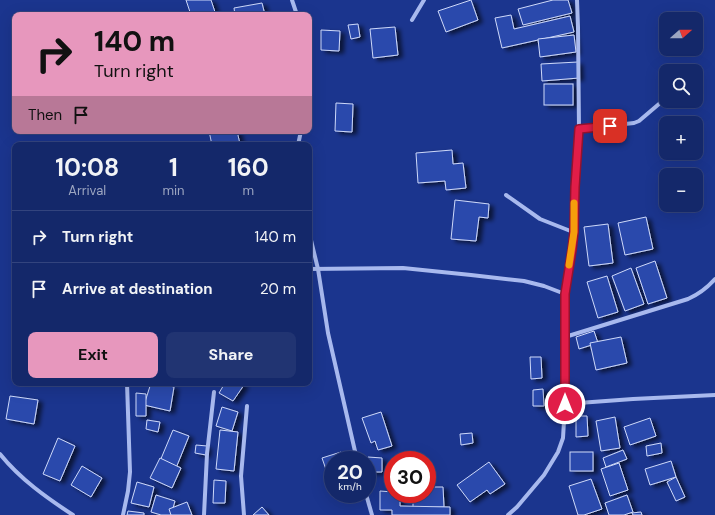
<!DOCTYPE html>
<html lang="en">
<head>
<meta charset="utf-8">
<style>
	body { margin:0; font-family:"DM Sans",sans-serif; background:#213472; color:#f1f3f6; height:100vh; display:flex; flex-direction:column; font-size:15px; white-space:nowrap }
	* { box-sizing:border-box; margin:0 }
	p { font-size:13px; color:#9da6c1 }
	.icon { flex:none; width:22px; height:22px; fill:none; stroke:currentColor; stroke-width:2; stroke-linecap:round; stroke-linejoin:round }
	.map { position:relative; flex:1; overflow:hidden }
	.details { position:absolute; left:12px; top:142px; width:300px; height:244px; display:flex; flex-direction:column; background:#14286a; border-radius:8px; box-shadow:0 4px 16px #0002,0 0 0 1px #33447e }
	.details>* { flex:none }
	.banner { position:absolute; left:12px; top:12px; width:300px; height:122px; border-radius:8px; box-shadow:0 4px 16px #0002,0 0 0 1px #33447e; background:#e797bd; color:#111; overflow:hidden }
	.needle { width:26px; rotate:69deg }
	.tools { position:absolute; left:659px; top:12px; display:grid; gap:8px }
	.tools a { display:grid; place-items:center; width:44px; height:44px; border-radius:8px; background:#14286a; box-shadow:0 4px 16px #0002,0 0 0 1px #33447e; font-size:20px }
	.speed { position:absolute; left:324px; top:451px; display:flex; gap:8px; font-size:20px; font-weight:700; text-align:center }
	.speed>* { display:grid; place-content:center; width:52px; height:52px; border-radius:50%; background:#14286a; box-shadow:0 4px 16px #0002,0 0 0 1px #33447e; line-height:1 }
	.speed small { font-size:10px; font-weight:400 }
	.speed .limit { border:6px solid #d22; background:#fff; color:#111 }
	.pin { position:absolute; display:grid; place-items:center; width:34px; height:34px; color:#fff; margin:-17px; border-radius:8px; box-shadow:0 2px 6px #0006 }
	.me { position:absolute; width:44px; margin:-22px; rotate:0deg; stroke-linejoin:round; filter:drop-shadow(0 0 3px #0008) }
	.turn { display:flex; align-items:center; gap:14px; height:84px; padding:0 16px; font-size:18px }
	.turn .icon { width:52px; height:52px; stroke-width:2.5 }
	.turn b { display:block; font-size:28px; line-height:34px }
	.then { display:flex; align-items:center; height:38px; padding:0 16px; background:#0003; gap:8px; font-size:15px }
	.eta { display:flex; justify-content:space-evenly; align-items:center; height:68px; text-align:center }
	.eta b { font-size:24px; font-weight:700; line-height:28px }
	.primary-button { display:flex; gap:8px; margin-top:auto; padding:8px 16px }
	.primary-button a { flex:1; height:46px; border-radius:8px; background:#e797bd; color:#111; font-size:16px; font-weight:700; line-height:46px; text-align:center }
	.primary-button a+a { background:#213472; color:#f1f3f6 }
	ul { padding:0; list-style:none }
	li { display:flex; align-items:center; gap:12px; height:52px; padding:0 16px; border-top:1px solid #33447e }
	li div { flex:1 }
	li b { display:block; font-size:15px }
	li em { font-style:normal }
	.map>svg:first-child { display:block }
	.building { fill:#2a49ac; stroke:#ced9fa; filter:url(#shadow) }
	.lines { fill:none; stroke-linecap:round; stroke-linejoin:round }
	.street { stroke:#a8b9ee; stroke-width:4 }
	.route-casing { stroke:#92132f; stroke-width:10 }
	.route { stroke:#e11d48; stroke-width:7 }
	.slow { stroke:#f59e0b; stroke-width:7 }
</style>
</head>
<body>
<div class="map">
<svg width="715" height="515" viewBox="0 0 715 515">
	<defs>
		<filter id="shadow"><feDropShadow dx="4.5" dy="2.5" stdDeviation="2" flood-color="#0009"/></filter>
	</defs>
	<rect width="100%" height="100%" fill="#1b358e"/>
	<g class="building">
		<polygon points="186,0 211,0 215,12 206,15 191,15"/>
		<polygon points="471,0 478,20 446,32 438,11"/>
		<polygon points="553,0 568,0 572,13 523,25 518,9"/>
		<polygon points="262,3 265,15 235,15 234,8"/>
		<polygon points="511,15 514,29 570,16 574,32 502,48 495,18"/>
		<polygon points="358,24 360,37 351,39 348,25"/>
		<polygon points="395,27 398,55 373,58 370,29"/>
		<polygon points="321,30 340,31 339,51 321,50"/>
		<polygon points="574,35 576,52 540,57 538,39"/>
		<polygon points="578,62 579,78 542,81 541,64"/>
		<rect x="544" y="84" width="29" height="21"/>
		<polygon points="336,103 353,104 352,132 335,131"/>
		<polygon points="209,131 237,131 240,144 233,145 212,145"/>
		<polygon points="452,150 453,164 463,163 466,188 446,190 445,181 418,183 416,153"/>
		<polygon points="455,200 489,204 488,218 479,217 476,241 451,239"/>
		<polygon points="646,217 653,249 625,255 618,223"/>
		<polygon points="608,224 613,263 589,266 584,227"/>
		<polygon points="655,261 667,298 648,304 636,268"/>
		<polygon points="631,268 644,304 625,311 612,276"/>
		<polygon points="607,276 618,312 598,318 587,282"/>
		<polygon points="594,331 598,343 579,349 576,337"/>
		<polygon points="621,337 627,363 596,370 590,343"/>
		<polygon points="530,357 541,357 542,378 531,379"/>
		<polygon points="151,383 155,383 174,387 170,411 144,405"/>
		<polygon points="225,383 241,383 244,385 233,401 219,393"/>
		<polygon points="543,389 544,406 533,406 533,390"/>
		<polygon points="136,393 146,394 146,416 136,416"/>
		<polygon points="10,396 38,400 34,424 6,419"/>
		<polygon points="222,407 238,412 232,431 216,426"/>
		<polygon points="381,412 392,446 378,450 375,441 371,443 362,418"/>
		<polygon points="576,416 587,416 588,436 576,437"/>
		<polygon points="615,417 620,448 601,451 596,421"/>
		<polygon points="650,418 656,436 630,445 624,427"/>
		<polygon points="147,420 160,422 158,432 146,429"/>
		<polygon points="173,430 189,436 176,468 160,461"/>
		<polygon points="220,430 238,432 234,471 216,469"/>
		<polygon points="472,433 473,443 461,445 460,434"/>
		<polygon points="58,438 75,446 60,481 43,474"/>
		<polygon points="661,443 662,453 647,456 646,446"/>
		<polygon points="196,445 207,446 206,455 195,453"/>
		<polygon points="623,450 627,459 606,467 603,458"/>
		<polygon points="341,452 344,460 333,460 333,480 330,481 322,458"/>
		<rect x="570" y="452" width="23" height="19"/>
		<polygon points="368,457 382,458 382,472 367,472"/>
		<polygon points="160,458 181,468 172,488 150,478"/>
		<polygon points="671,461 676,477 650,485 645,469"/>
		<polygon points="489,462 505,484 490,494 487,490 470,502 457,485"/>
		<polygon points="619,463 628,490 610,496 601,469"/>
		<polygon points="82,466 102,478 91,497 71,485"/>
		<polygon points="676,477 685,497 676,501 667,482"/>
		<polygon points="591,479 602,509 584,515 578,515 569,486"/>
		<polygon points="214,480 226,481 225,503 213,503"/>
		<polygon points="137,482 154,487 149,507 131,503"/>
		<polygon points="427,487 443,487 444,507 413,508 413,494 427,494"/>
		<polygon points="380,491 393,492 393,494 400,494 400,506 450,507 450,515 392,515 392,510 380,510"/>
		<polygon points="156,495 175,501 171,515 161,515 151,512"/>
		<polygon points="627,495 633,512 624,515 609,515 605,503"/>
		<polygon points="187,502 192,515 171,515 169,509"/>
		<polygon points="262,507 269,515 253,515"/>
		<polygon points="128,511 144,513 144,515 127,515"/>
		<polygon points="641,512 642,515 633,515 632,513"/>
	</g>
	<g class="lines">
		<g class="street">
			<polyline points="292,0 297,15"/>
			<polyline points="412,20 424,0"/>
			<polyline points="579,129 634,123 639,121 666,98"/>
			<polyline points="298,145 301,131"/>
			<polyline points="506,195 540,219 573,232"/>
			<polyline points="309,232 318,269 328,333 357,460"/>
			<polyline points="309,269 403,268 471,275 524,281 544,286 565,294"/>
			<path d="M565,337L688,299C699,294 707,288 715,279"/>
			<polyline points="565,404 633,399 715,395"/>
			<path d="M0,454C20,479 47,498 73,515"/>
			<polyline points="366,494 372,515"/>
			<polyline points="123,515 128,491 130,472 127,383"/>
			<polyline points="204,515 207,454 214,392"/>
			<polyline points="244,515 241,476 247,406"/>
			<polyline points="508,515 517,507 544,475 558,452 563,438 565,404 565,294 572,250 573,232 575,187 579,129 578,27 577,0"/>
		</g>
	</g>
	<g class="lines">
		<defs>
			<polyline id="route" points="565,404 565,294 572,250 574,232 575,187 579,129 610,126"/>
		</defs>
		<use href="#route" class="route-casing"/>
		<use href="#route" class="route"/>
		<polyline class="slow" points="569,265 574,232 574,203"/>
	</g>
</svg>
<div class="tools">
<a><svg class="needle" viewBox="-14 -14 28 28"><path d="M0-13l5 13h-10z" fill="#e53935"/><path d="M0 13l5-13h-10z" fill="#9da6c1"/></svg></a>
<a><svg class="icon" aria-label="search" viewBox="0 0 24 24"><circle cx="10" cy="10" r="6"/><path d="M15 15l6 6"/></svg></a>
<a>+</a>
<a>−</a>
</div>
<div class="speed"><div>20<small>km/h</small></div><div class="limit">30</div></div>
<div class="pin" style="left:610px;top:126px;background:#d93025"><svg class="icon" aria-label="arrive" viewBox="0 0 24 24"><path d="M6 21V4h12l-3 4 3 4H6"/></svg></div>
<svg class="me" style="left:565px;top:404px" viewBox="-20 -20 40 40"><circle r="17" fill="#e11d48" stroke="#fff" stroke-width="3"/><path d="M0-11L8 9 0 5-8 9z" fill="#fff"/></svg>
<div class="banner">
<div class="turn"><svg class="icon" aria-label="right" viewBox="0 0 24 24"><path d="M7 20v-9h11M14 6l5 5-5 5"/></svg><div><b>140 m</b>Turn right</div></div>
<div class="then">Then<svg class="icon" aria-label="arrive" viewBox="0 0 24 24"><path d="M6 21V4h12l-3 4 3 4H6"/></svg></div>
</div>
<section class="details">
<div class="eta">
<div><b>10:08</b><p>Arrival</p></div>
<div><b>1</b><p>min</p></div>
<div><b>160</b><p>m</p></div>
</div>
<ul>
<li><svg class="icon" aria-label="right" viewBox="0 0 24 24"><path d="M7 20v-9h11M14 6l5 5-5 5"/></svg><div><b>Turn right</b></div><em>140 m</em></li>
<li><svg class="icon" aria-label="arrive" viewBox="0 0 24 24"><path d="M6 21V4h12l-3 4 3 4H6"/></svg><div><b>Arrive at destination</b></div><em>20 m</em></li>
</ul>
<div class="primary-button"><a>Exit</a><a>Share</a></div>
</section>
</div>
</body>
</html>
